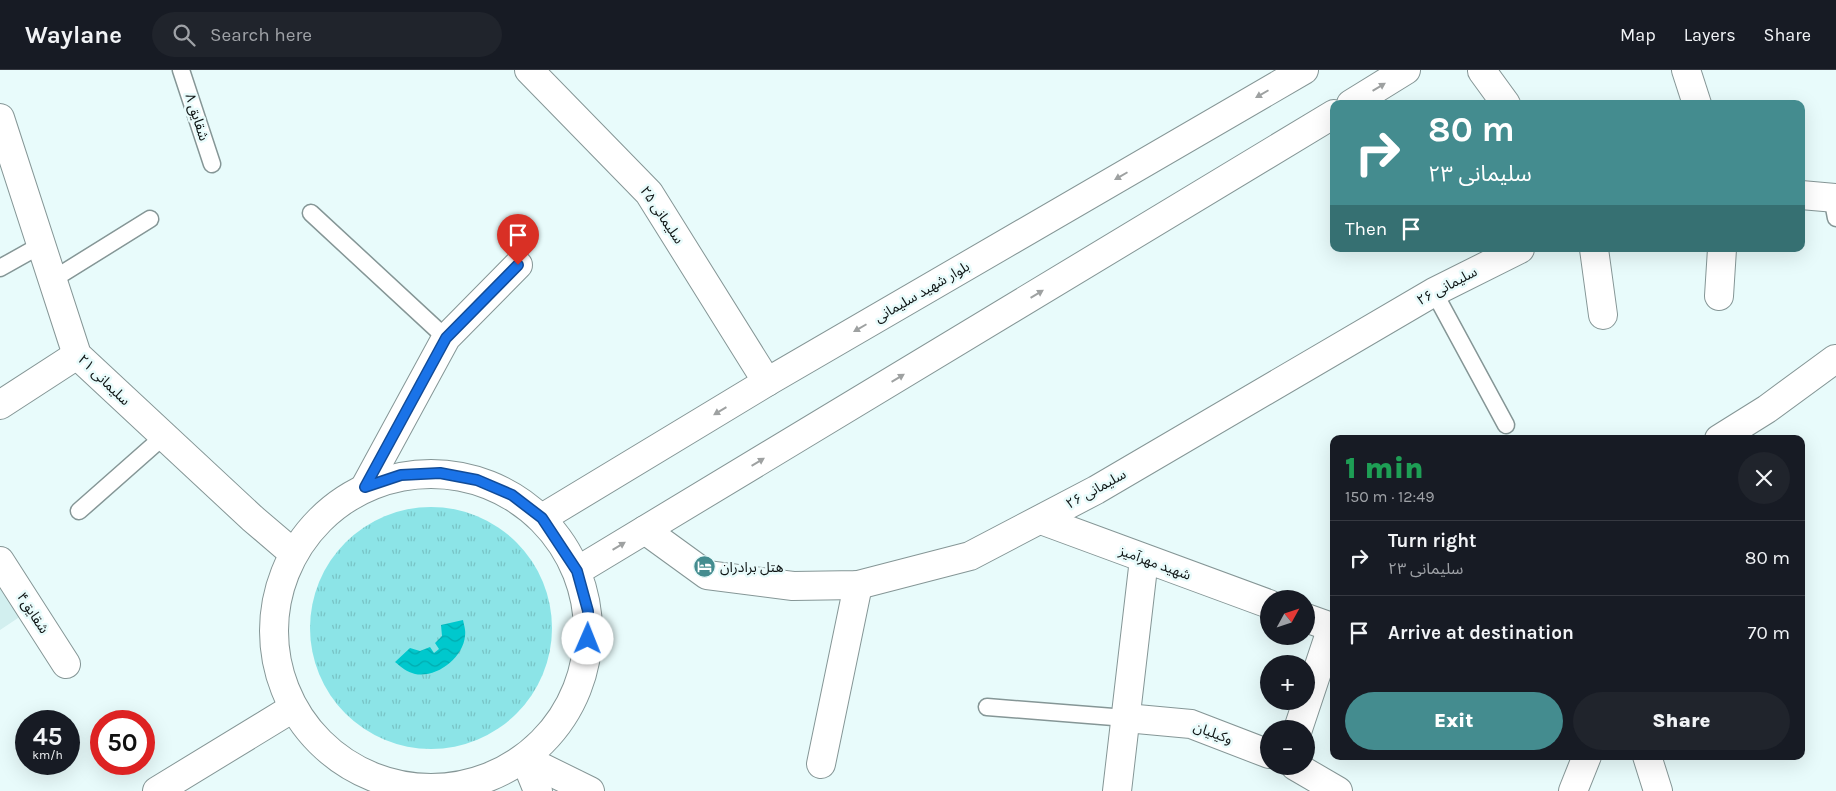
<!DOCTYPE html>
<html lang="en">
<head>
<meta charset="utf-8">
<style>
	body { margin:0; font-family:Karla,"Noto Sans Arabic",sans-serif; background:#20242c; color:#f1f3f6; height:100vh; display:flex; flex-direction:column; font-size:19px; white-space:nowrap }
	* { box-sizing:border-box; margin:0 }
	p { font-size:16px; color:#9ea1a6 }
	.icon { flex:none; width:28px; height:28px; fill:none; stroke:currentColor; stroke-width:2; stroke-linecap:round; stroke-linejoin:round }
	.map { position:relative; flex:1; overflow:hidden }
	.details { position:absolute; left:1330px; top:365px; width:475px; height:325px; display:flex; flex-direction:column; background:#171b24; border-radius:10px; box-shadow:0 5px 20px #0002 }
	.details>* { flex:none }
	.banner { position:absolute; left:1330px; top:30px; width:475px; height:152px; border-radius:10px; box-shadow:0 5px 20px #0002; background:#448c8f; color:#fff; overflow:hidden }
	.needle { width:32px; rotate:50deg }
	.buttons { position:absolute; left:1260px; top:520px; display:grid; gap:10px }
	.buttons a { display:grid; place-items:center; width:55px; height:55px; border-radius:50%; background:#171b24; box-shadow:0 5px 20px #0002; font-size:25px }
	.speed { position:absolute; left:15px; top:640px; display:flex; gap:10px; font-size:25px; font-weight:700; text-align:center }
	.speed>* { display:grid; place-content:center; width:65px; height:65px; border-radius:50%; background:#171b24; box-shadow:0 5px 20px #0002; line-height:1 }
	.speed small { font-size:12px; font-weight:400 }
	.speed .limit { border:8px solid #d22; background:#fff; color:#111 }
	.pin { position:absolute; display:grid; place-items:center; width:42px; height:42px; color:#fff; margin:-51px -21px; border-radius:50% 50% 50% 0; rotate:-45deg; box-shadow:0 0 5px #0007 }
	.pin .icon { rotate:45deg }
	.me { position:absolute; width:55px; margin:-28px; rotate:1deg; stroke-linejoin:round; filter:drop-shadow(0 0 4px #0008) }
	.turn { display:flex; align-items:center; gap:18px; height:105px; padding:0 15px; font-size:22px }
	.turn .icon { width:65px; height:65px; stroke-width:2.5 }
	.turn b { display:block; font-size:35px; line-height:42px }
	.then { display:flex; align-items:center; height:48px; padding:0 15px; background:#0003; gap:10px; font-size:19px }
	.round { display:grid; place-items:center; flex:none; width:52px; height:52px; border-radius:26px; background:#20242c }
	.summary { display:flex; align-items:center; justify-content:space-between; height:85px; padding:0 15px }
	h1 { font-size:30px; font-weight:800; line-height:38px; color:#1e9e55 }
	.primary-button { display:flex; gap:10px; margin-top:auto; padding:10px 15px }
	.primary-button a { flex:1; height:58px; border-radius:30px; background:#448c8f; color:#fff; font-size:20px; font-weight:800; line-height:58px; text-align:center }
	.primary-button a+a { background:#20242c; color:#f1f3f6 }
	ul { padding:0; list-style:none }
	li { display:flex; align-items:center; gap:15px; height:75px; padding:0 15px; border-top:1px solid #363941 }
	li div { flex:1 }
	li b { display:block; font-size:19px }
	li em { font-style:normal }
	header { display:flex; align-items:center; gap:30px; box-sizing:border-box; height:70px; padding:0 25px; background:#171b24; border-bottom:1px solid #363941 }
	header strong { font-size:24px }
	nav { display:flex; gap:28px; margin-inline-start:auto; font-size:18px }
	.search { width:350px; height:45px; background:#20242c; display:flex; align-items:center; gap:12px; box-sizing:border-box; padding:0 18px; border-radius:28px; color:#9ea1a6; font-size:19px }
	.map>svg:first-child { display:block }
	.built { fill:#d2efef }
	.grass { fill:url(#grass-tufts) }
	.water { fill:url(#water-waves) }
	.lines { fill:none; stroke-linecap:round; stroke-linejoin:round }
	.service-casing { stroke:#859696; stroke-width:19 }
	.minor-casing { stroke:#859696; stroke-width:30 }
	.secondary-casing { stroke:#859696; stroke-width:30 }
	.service { stroke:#fff; stroke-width:16 }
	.minor { stroke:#fff; stroke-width:28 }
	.secondary { stroke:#fff; stroke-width:28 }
	.oneway { fill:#9ea1a1 }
	.route-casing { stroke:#114b97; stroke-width:12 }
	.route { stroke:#1a73e8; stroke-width:9 }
	.labels { text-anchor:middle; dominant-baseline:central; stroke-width:5; stroke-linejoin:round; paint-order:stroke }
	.street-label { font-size:14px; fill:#0d1313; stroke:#e8fbfb }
	.poi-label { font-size:14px; fill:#0d1313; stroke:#e8fbfb; text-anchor:start }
</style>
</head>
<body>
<header>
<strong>Waylane</strong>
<div class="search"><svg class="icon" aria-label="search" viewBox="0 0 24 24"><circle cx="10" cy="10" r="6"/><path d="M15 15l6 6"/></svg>Search here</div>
<nav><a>Map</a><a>Layers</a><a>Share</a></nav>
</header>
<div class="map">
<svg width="1836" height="721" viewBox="0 0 1836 721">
	<defs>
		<pattern id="grass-tufts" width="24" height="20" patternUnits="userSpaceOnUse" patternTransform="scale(1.25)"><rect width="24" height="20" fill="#8ce4e7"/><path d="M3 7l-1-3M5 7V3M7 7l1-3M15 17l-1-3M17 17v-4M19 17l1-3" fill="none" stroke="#78c3c5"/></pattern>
		<pattern id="water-waves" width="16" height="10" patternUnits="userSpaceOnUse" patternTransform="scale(1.25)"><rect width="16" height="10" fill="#00c8cd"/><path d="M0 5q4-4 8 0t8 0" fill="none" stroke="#01abaf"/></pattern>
	</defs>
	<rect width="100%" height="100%" fill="#e8fbfb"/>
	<polygon class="built" points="0,514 21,546 0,560"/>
	<circle class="grass" cx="431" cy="558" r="121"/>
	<path class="water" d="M463,550C464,555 466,561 465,566C463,588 437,608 415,604C407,602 401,597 395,592L410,578L420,581L430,577L434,583L439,579L435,573L442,566L441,555Z"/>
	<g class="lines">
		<defs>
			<g id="service">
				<polyline points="181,0 212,94"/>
				<polyline points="1832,127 1836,148"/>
				<polyline points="311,143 446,268"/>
				<polyline points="0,198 41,175"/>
				<polyline points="52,210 150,149"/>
				<polyline points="1434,222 1506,355"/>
				<polyline points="79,441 164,366"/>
				<polyline points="987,637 1126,648"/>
			</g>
			<g id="minor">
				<polyline points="529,0 649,123 767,312"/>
				<polyline points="1686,0 1697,34"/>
				<polyline points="1482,1 1506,34"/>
				<polyline points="0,48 77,285 252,448 293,483"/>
				<polyline points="1801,125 1836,128"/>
				<polyline points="1594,179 1603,245"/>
				<polyline points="1719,226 1722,179"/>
				<polyline points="0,335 77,285"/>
				<polyline points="1719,369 1767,339 1835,289"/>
				<polyline points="365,417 446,268 518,195"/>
				<polyline points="1041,450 1269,534"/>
				<polyline points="645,460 707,505 793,516 858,515 970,486 1096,420 1434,222 1520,179"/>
				<polyline points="0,491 66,594"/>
				<polyline points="1306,548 1334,558"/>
				<polyline points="1126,648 1191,654 1269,684"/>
				<polyline points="1298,659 1332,557"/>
				<polyline points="1647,686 1658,721"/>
				<polyline points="525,689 590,721"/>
				<polyline points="821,694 858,515"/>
				<polyline points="1295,696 1338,721"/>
				<polyline points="1117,721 1144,489"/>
				<polyline points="1573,721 1587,686"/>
			</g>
			<g id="secondary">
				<polyline points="1351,34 1406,0"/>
				<circle cx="431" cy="561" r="157"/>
				<polyline points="542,448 767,312 1304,0"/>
				<polyline points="577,501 1334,44"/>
				<polyline points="525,689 538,721"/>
				<polyline points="157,721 293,638"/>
			</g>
		</defs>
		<use href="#service" class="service-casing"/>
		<use href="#minor" class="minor-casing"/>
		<use href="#secondary" class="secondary-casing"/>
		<use href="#service" class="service"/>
		<use href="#minor" class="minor"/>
		<use href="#secondary" class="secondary"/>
	</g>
	<defs><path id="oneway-solid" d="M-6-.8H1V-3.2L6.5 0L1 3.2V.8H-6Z" transform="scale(1.25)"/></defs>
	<g class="oneway">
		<use href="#oneway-solid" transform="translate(1379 17) rotate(-31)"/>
		<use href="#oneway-solid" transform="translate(1262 24) rotate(150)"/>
		<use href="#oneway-solid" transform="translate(1121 106) rotate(150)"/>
		<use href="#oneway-solid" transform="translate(1037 224) rotate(-31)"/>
		<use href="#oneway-solid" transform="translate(860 258) rotate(150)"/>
		<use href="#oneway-solid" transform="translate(898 308) rotate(-31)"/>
		<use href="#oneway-solid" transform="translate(720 341) rotate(149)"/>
		<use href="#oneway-solid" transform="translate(758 392) rotate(-31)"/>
		<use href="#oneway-solid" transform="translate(619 476) rotate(-31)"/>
	</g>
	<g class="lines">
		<defs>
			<polyline id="route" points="518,195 446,268 365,417 401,405 440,403 477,410 512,425 542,448 577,501 588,541 588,569"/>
		</defs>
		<use href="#route" class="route-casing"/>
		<use href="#route" class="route"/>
	</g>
	<defs>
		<symbol id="hotel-disc" viewBox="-11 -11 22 22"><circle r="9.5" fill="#448c8f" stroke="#e8fbfb"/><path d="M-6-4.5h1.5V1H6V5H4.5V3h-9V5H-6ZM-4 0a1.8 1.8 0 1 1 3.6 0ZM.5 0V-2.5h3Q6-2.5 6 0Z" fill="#fff"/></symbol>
	</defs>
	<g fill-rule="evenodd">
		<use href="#hotel-disc" x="692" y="484" width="25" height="25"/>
	</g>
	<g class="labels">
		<g class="street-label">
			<text transform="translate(197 47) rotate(72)">شقایق ۸</text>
			<text transform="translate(662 145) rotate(56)">سلیمانی ۲۵</text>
			<text transform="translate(1447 216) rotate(-28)">سلیمانی ۲۶</text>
			<text transform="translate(922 222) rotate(-30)">بلوار شهید سلیمانی</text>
			<text transform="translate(104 310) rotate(44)">سلیمانی ۲۱</text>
			<text transform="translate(1096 419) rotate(-29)">سلیمانی ۲۶</text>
			<text transform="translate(1155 493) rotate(20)">شهید مهرآمیز</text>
			<text transform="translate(33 543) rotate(57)">شقایق۴</text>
			<text transform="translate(1213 663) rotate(20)">وکیلیان</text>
		</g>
		<g class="poi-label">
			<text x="720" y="497">هتل برادران</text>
		</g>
	</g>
</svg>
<div class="buttons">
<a><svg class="needle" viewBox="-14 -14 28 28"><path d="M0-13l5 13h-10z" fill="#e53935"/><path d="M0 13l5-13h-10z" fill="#9ea1a6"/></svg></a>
<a>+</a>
<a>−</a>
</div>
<div class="speed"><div>45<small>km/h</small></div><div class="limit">50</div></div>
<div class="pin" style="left:518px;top:195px;background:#d93025"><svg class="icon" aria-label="arrive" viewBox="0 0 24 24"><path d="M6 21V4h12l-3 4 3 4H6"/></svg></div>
<svg class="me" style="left:588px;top:569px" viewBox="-20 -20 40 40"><circle r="19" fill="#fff"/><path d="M0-13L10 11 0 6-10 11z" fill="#1a73e8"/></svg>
<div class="banner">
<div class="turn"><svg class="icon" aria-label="right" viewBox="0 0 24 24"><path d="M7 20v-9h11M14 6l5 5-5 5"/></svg><div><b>80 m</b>سلیمانی ۲۳</div></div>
<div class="then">Then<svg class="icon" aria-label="arrive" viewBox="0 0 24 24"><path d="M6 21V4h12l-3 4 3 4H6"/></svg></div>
</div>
<section class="details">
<div class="summary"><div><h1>1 min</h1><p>150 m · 12:49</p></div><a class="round"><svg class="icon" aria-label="close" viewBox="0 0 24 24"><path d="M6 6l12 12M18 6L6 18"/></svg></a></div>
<ul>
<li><svg class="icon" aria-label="right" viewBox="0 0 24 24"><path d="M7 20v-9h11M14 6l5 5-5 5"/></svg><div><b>Turn right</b><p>سلیمانی ۲۳</p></div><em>80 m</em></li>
<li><svg class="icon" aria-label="arrive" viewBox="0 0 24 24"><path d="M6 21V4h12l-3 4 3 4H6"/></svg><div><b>Arrive at destination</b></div><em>70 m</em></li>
</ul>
<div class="primary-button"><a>Exit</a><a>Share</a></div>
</section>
</div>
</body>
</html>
